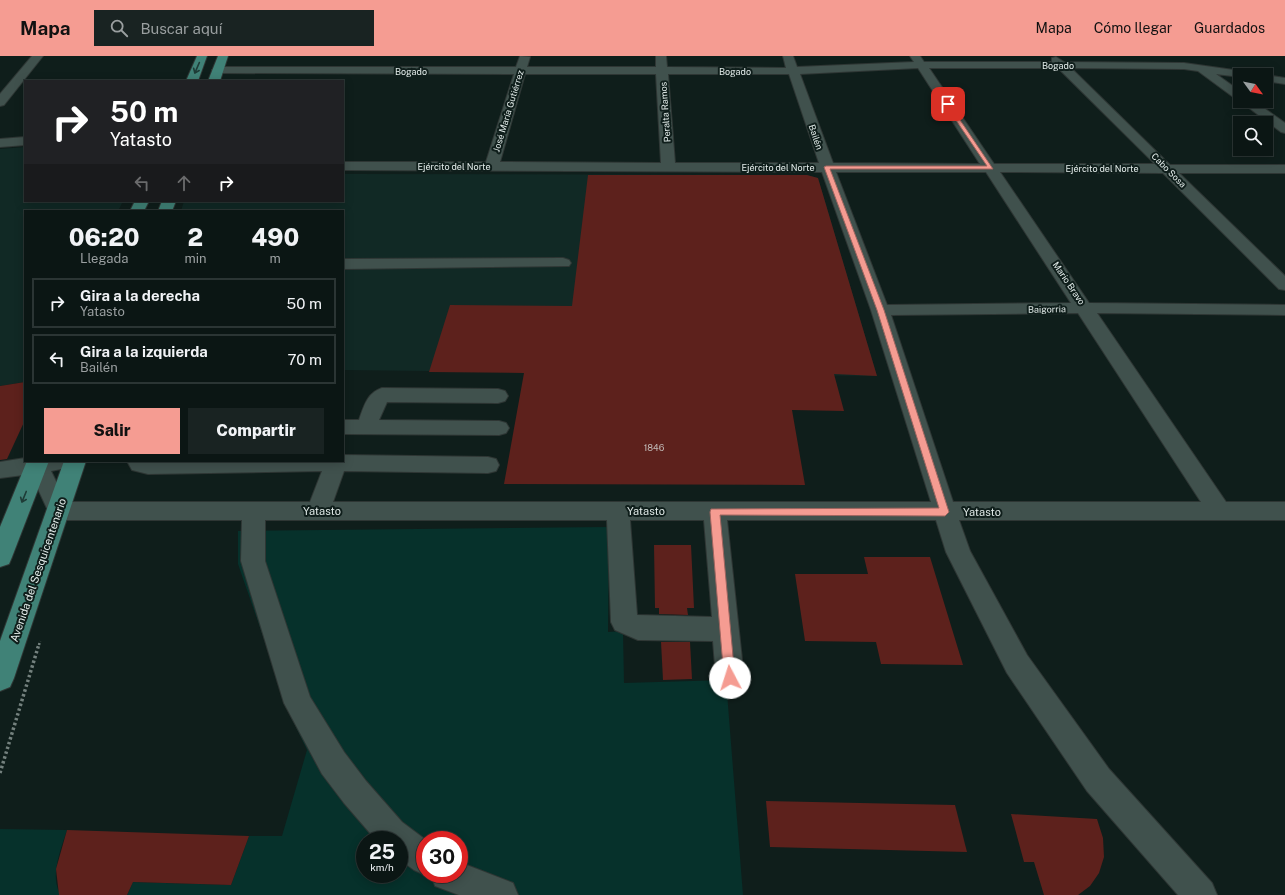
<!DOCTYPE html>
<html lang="es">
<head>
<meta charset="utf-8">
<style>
	body { margin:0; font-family:"Public Sans",sans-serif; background:#192322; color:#f1f3f6; height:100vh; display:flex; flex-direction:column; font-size:15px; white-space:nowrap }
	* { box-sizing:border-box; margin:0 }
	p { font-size:13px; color:#9a9fa0 }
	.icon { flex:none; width:22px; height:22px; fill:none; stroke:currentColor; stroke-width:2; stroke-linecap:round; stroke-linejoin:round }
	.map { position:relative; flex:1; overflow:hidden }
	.side { position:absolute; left:24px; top:154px; width:320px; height:252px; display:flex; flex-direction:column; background:#0b1614; border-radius:0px; box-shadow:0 2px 10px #0003,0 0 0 1px #2b3534 }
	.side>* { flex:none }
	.banner { position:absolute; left:24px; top:24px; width:320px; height:122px; border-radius:0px; box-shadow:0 2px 10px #0003,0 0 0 1px #2b3534; background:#202124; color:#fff; overflow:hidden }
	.needle { width:26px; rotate:123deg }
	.controls { position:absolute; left:1233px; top:12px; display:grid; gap:8px }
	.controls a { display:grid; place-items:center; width:40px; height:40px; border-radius:0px; background:#0b1614; box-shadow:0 2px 10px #0003,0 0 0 1px #2b3534; font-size:20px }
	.speed { position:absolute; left:356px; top:775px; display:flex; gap:8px; font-size:20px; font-weight:700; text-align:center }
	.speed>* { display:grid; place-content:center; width:52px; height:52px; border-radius:50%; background:#0b1614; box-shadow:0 2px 10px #0003,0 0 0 1px #2b3534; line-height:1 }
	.speed small { font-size:10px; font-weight:400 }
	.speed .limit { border:6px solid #d22; background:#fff; color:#111 }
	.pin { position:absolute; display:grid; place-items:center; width:34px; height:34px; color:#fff; margin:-17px; border-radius:8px; box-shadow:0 2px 6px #0006 }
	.me { position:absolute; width:44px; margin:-22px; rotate:355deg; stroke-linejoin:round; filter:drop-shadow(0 0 3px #0008) }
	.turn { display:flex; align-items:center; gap:14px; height:84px; padding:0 20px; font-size:18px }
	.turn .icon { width:52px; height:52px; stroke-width:2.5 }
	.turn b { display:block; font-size:28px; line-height:34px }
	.lanes { display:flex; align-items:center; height:38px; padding:0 20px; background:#0003; justify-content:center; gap:20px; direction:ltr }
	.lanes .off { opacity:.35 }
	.eta { display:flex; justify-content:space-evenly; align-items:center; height:68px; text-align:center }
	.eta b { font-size:24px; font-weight:800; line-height:28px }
	.cta { display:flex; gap:8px; margin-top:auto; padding:8px 20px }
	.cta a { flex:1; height:46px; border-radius:0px; background:#f59c92; color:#111; font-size:16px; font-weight:800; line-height:46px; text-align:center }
	.cta a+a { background:#192322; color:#f1f3f6 }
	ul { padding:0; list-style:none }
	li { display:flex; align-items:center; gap:12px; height:50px; margin:0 8px 6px; padding:0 12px; border:2px solid #2b3534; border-radius:0px }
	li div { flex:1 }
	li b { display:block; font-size:15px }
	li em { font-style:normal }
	header { display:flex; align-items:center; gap:24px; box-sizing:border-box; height:56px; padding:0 20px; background:#f59c92; color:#111 }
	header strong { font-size:19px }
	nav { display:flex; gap:22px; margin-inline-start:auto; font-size:14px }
	.search { width:280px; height:36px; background:#192322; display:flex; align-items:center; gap:10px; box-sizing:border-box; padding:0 14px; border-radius:0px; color:#9a9fa0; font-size:15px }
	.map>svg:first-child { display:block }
	.built { fill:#112925 }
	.green { fill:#06312b; fill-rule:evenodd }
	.building { fill:#5d211c }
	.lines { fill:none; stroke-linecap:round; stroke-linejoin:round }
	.minor-casing { stroke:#2e3634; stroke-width:2 }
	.major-casing { stroke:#2e3634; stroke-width:2 }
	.path-far1 { stroke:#74817e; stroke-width:2.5; stroke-dasharray:2 2; stroke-linecap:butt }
	.path { stroke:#74817e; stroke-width:3.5; stroke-dasharray:2.5 2.5; stroke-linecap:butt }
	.minor { fill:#40514d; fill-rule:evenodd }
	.major { fill:#408277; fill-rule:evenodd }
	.oneway { stroke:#1e3c37 }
	.route { fill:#f59c92; stroke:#9f655f }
	.labels { text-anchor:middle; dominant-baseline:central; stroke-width:4; stroke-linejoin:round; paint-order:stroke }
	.far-street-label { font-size:9px; fill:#e4edeb; stroke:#0f1e1b }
	.number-label { font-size:9px; fill:#c2bab7 }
	.street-label { font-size:11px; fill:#e4edeb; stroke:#0f1e1b }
</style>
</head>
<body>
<header>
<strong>Mapa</strong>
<div class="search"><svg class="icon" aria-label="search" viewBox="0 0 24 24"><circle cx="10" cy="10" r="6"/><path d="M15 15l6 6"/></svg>Buscar aquí</div>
<nav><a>Mapa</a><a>Cómo llegar</a><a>Guardados</a></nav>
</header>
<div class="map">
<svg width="1285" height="839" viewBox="0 0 1285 839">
	<rect width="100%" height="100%" fill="#0f1e1b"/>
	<g class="built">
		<polygon points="25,91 25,145 123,145 118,155 25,155 25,326 0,330 0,93"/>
		<polygon points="343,118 807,119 818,122 877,320 343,314 343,155 181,155 184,145 343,145"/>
	</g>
	<g class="green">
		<path d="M609,471L608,576L623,575L624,627L726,624L743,839H127L133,826L231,829L249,780H282L307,694L291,661L238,508V475ZM365,784H399V818H365ZM425,784H459V818H425Z"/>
		<path d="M0,773L67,774C61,793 49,821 61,839H0Z"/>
	</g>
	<g class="building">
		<polygon points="588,119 807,119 818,122 877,320 834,318 844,355 792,354 805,429 504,428 524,317 429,316 450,249 572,250"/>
		<polygon points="25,326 25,364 7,403 0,404 0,330"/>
		<polygon points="654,489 691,489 694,552 687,552 688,559 659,558 659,552 655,552"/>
		<polygon points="864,501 930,501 963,609 881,608 876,586 805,585 795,518 868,518"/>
		<polygon points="661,586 690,586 692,623 663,624"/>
		<polygon points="766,745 955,749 967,796 770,791"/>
		<polygon points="1011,758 1097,763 1103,782 1104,801 1099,817 1090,830 1078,839 1044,839 1034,806 1024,806"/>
		<polygon points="67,774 249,780 231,829 133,826 127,839 59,839 56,813"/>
	</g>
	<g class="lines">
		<defs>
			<g id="minor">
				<polygon points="32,0 43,0 4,49 0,50 0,38"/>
				<path d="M520,0L530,1L527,11H656V0H666L667,11L786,12L783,0H793L797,11L914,6L910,0H920L924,6H1052V2L1056,1L1064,6L1184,7L1255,17L1257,19H1240V21L1216,18L1240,35V44L1236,43L1198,15L1184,13L1071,12L1170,109H1285V117H1179L1285,220V234L1279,233L1163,117L1000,116L1089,247L1285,249V259L1097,257L1226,446H1285V464H959L970,495L1027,599L1109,713L1212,827L1217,839H1178L1087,735L1007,617L946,496L936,464H727L744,622L740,631L730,635L720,631L716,622L713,585L638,584L615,574L611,566L607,464H265V505L310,641L344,696L366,725L402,766L426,784L425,818H428L425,819L414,814L399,803V784H376L344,747L322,718L284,647L241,505L242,464H59L51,461L31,418L0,422V406L25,402V405H74L71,411L51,415L66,446H310L322,415L148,418L132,414L127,405H343V399L488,401L496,403L499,409L496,415L488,417L344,415L333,446H931L871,254L822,116L343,114V106H486L514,18L218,17L212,14L218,11H516ZM918,12L980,108L833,107L800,18ZM929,12H1058L1155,108H994ZM525,18H656L661,107L500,106ZM668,18H789L819,107H675ZM836,116H986L1071,247L887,249ZM1078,257L1201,446H953L891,259ZM630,464H704L712,561L637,559Z"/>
				<polygon points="1264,19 1266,19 1285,22 1285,28 1266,25 1266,19"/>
				<polygon points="1240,45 1254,45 1285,67 1285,77 1281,76"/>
				<polygon points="25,81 25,89 0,91 0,83"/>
				<polygon points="563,202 569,204 571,207 569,210 343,213 343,203"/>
				<path d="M382,332L498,333L505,335L508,340L505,345L498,347L387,346L379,364L499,365L506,367L509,372L506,377L499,379L343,378V364H359C364,350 367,337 382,332Z"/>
				<polygon points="459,806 513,827 518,839 459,839 435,830 431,818 459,818"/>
			</g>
			<g id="major">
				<polygon points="197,0 207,0 198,25 186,25"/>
				<polygon points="218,0 228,0 220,25 208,25"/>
				<polygon points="135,145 149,145 144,155 130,155"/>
				<polygon points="162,145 176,145 172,155 158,155"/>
				<polygon points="27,405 49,405 12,501 9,508 0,511 0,471"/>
				<polygon points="64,405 86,405 14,622 10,631 0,635 0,585"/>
			</g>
		</defs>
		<use href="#minor" class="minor-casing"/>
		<use href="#major" class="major-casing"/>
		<polyline class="path-far1" points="39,589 40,585"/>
		<polyline class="path" points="0,717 39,588"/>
		<use href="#minor" class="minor"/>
		<use href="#major" class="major"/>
	</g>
	<defs><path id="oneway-shaft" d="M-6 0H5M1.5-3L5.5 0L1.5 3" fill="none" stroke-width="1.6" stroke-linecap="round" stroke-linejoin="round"/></defs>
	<g class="oneway">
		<use href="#oneway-shaft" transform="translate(197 12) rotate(113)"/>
		<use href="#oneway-shaft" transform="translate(24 441) rotate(112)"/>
	</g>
	<polygon class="route" points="948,46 993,113 830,113 884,254 949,456 945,460 720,459 735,622 734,626 730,628 726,626 724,622 710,456 711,453 939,452 877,254 824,111 826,110 987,110 945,48"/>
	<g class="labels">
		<g class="far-street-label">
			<text x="1058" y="9">Bogado</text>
			<text x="411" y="15">Bogado</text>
			<text x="735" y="15">Bogado</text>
			<text transform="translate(508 55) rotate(-73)">José María Gutiérrez</text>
			<text transform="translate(665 56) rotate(-94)">Peralta Ramos</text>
			<text transform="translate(816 81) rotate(71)">Bailén</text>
			<text x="454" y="110">Ejército del Norte</text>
			<text x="778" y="111">Ejército del Norte</text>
			<text x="1102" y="112">Ejército del Norte</text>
			<text transform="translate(1169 114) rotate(45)">Cabo Sosa</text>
			<text transform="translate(1069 227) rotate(56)">Mario Bravo</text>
			<text transform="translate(1047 253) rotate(-1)">Baigorria</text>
		</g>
		<g class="number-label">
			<text x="654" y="391">1846</text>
		</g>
		<g class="street-label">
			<text x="322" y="455">Yatasto</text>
			<text x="646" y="455">Yatasto</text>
			<text x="982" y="456">Yatasto</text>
			<text transform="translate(38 514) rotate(-71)">Avenida del Sesquicentenario</text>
		</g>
	</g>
</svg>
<div class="controls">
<a><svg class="needle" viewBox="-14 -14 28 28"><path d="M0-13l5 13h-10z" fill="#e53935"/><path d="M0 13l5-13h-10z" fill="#9a9fa0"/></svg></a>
<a><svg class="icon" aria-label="search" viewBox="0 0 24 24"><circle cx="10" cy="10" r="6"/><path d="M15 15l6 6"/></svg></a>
</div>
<div class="speed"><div>25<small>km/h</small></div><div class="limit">30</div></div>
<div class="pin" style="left:948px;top:48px;background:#d93025"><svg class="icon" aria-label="arrive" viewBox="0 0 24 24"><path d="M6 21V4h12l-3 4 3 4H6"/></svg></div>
<svg class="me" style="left:730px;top:622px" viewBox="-20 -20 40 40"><circle r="19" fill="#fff"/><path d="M0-13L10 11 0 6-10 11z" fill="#f59c92"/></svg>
<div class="banner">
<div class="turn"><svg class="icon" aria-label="right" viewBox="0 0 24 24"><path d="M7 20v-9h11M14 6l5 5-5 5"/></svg><div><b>50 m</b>Yatasto</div></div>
<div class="lanes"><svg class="icon off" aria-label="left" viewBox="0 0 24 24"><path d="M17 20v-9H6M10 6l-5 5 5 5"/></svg><svg class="icon off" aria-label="ahead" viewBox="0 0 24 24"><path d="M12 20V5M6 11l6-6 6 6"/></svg><svg class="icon" aria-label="right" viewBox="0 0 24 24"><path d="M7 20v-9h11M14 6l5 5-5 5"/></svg></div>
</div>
<section class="side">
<div class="eta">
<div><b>06:20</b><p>Llegada</p></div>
<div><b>2</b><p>min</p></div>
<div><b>490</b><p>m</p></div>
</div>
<ul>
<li><svg class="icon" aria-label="right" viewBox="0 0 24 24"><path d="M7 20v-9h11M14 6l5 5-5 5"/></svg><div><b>Gira a la derecha</b><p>Yatasto</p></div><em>50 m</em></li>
<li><svg class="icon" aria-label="left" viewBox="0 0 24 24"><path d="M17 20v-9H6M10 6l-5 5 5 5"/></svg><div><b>Gira a la izquierda</b><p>Bailén</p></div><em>70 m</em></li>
</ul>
<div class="cta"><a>Salir</a><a>Compartir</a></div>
</section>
</div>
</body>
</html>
